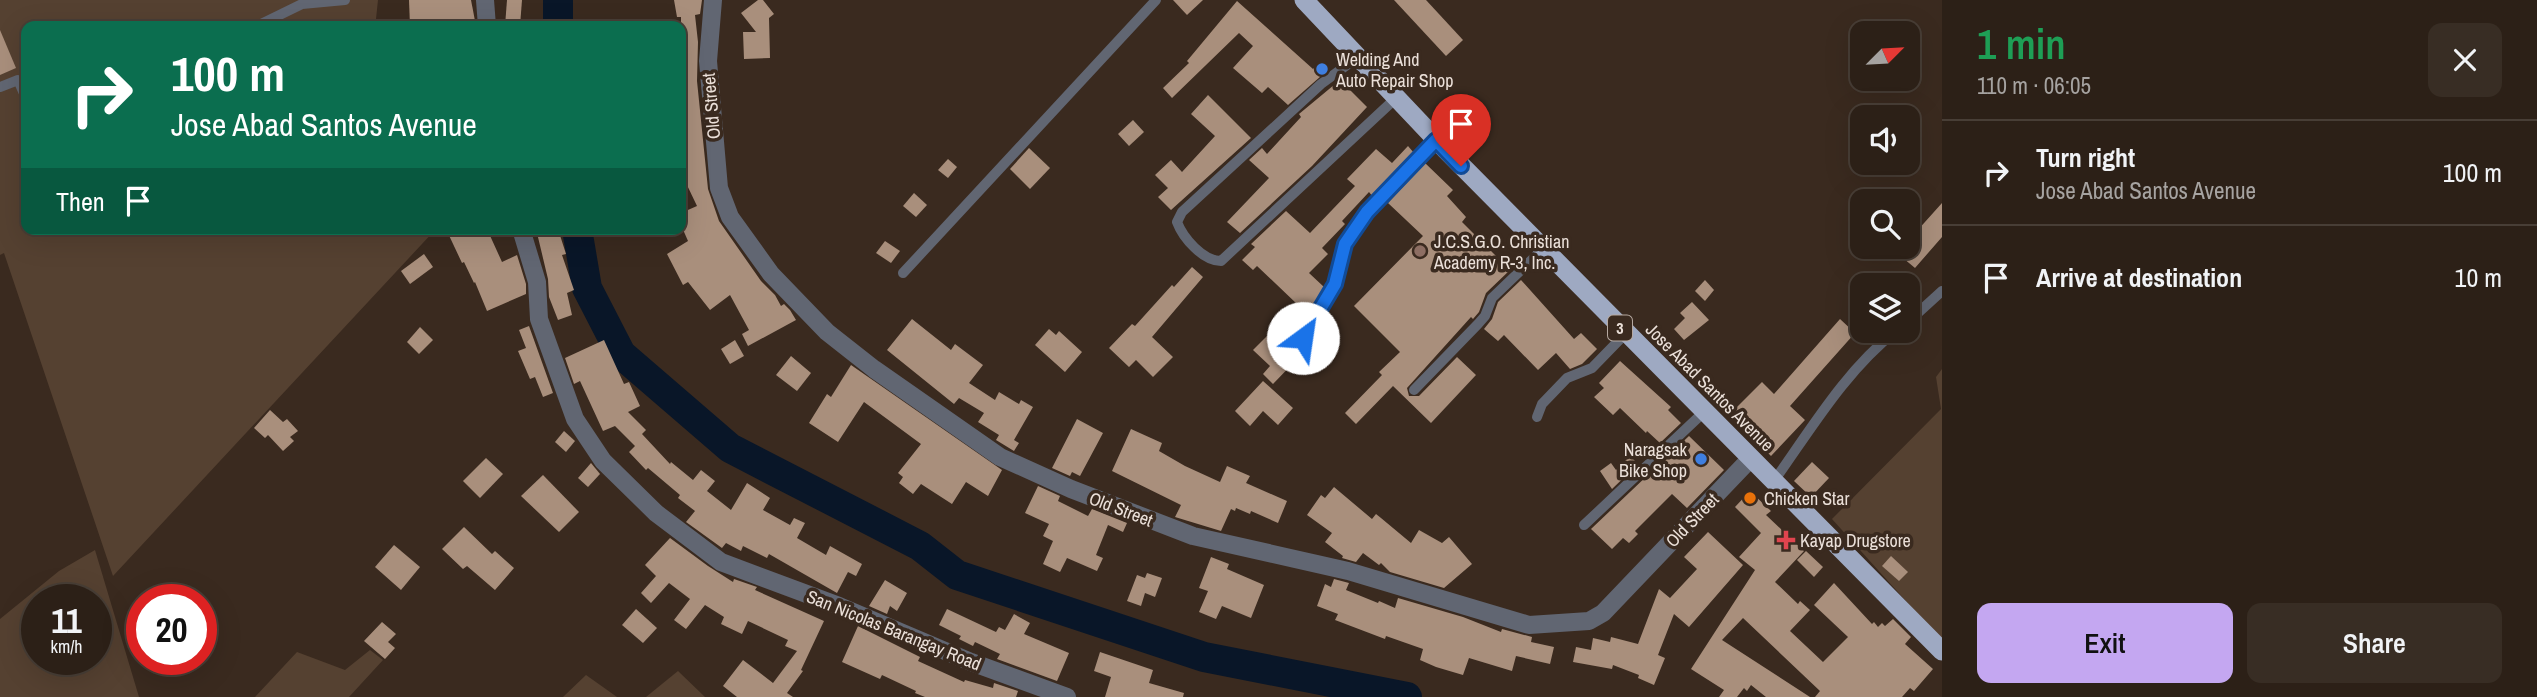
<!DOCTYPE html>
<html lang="en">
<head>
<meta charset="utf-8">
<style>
	body { margin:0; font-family:"Archivo Narrow",sans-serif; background:#382d24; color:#f1f3f6; height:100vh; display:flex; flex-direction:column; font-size:26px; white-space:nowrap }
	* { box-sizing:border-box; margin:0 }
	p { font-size:23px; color:#a6a3a1 }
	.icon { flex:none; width:38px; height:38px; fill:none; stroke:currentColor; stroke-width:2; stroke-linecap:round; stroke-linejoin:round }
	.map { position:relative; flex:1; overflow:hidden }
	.sheet { display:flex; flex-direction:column; background:#2c2017; width:595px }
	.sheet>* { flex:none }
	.guide { position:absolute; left:21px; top:21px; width:665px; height:214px; border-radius:14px; box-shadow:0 7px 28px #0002,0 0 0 2px #483e36; background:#0b6e4f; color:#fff; overflow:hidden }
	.needle { width:46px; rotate:66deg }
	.fabs { position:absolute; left:1850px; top:21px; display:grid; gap:14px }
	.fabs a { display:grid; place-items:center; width:70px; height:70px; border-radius:14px; background:#2c2017; box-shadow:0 7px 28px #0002,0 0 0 2px #483e36; font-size:35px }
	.speed { position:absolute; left:21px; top:584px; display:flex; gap:14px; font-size:35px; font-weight:700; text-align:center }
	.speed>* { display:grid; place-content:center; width:91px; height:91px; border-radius:50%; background:#2c2017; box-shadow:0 7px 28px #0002,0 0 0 2px #483e36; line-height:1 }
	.speed small { font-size:18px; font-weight:400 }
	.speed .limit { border:10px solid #d22; background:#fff; color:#111 }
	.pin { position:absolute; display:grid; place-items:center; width:60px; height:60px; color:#fff; margin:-72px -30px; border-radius:50% 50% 50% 0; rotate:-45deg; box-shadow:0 0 7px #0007 }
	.pin .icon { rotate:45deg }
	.me { position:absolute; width:77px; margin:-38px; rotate:31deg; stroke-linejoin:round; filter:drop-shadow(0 0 5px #0008) }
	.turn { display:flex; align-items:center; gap:24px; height:147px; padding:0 35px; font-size:32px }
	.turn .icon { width:91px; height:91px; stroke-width:2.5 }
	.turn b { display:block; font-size:49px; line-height:60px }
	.then { display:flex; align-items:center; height:66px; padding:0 35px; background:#0003; gap:14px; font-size:26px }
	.round { display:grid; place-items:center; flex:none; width:74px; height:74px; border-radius:14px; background:#382d24 }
	.headline { display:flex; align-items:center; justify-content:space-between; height:119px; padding:0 35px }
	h1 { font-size:42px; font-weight:600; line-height:52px; color:#1e9e55 }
	.button { display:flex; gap:14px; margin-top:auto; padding:14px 35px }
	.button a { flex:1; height:80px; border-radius:14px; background:#c4a7f1; color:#111; font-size:28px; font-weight:600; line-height:80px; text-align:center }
	.button a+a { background:#382d24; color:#f1f3f6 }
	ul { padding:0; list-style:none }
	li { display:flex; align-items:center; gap:21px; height:105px; padding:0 35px; border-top:2px solid #483e36 }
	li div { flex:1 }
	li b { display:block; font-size:26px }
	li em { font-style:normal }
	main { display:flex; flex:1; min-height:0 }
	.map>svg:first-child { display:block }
	.green { fill:#554131; fill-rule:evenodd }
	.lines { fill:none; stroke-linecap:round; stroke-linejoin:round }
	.river { stroke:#091628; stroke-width:30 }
	.building { fill:#a98f7c }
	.service { stroke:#616672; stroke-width:10 }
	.minor { stroke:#616672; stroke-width:18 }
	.tertiary { stroke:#616672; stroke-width:18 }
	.trunk { stroke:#9ea9c2; stroke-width:19 }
	.route-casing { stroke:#114b97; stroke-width:18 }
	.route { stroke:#1a73e8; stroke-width:12 }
	.shop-dot { fill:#3f7fe0; stroke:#3a2a1f; stroke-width:2.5 }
	.education-dot { fill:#8d6e63; stroke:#3a2a1f; stroke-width:2.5 }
	.food-dot { fill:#e8710a; stroke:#3a2a1f; stroke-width:2.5 }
	.health-dot { fill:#e0444e; stroke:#3a2a1f; stroke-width:2.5 }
	.labels { text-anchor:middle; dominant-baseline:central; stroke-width:7; stroke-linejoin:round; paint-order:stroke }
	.shield { fill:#3a2a1f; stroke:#b6a9a1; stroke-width:2 }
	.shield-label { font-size:16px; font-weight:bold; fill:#ebe0d9 }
	.poi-label { font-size:18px; fill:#ebe0d9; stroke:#3a2a1f; text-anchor:start }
	.street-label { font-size:18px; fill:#ebe0d9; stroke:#3a2a1f }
</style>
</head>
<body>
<main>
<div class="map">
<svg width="1942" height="697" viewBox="0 0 1942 697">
	<rect width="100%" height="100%" fill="#3a2a1f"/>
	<g class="green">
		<polygon points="0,0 378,0 376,19 365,26 26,26 26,229 435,230 113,576 4,253 0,255"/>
		<polygon points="1942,369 1942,641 1832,519 1941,409 1936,377"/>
		<path d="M95,550L139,697H0V619L59,571ZM96,600V660H37V600Z"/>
		<polygon points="370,650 383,660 349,697 255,697 297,652 345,670"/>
		<polygon points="678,671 705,697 646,697"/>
		<polygon points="586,675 617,697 563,697"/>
	</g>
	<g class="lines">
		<g class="river">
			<polyline points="558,0 558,26"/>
			<polyline points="577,229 587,288 621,354 730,448 920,546 957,575 1204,657 1407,697"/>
		</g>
	</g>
	<g class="building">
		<polygon points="409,0 471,0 476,26 410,26"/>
		<polygon points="507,0 522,0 520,26 505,26"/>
		<polygon points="674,0 702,0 700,14 695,15 698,42 697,81 708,189 719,221 761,281 775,295 781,306 784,304 790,310 796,320 748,346 742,334 749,330 730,295 710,310 688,282 683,285 667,254 688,241 681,225 681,213 697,206 686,183 681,184 681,17 677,17"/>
		<polygon points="758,0 763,0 774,14 769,18 770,58 744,59 743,32 756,32 741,13"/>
		<polygon points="1173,0 1203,0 1187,15"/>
		<polygon points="1394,0 1426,0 1463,40 1446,56"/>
		<polygon points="1237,1 1313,69 1321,61 1329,69 1288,105 1268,87 1262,93 1233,68 1253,46 1239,33 1172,98 1163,88 1189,63 1187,61"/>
		<polygon points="0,30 16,68 0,75"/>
		<polygon points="1340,80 1367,107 1312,166 1240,233 1227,222 1269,178 1249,160 1262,148 1267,154 1301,117 1299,114"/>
		<polygon points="1208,95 1251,138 1171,210 1158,197 1168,188 1155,175 1171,160 1182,172 1215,136 1191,114"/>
		<polygon points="1133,120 1144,132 1129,146 1118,134"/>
		<polygon points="1408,146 1414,153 1373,197 1369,192 1342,221 1345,224 1322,248 1328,254 1309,273 1324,287 1310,312 1284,341 1300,356 1273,384 1263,374 1270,366 1253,350 1298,305 1257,266 1253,270 1242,260 1255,247 1251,244 1286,211 1310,233 1355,186 1347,179 1376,149 1392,163"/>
		<polygon points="1029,148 1050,168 1030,189 1010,169"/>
		<polygon points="948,159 957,167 948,178 938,170"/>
		<polygon points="1425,163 1453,190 1447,196 1466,217 1462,222 1510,270 1486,293 1479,312 1473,319 1471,317 1407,388 1409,396 1419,396 1457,357 1476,375 1431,423 1393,386 1356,424 1345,413 1382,375 1379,372 1400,352 1354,306 1423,236 1388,203"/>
		<polygon points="914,193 927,205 916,217 903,206"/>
		<polygon points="1942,203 1942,237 1915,268 1903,258 1922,237 1916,232"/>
		<polygon points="446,229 487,229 502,262 517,255 526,284 526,294 487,311 475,282 474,283 464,262 462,263"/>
		<polygon points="549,229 558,229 566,254 562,255 574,290 567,293 572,315 558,320 549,297 548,279 537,233"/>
		<polygon points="885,241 900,251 891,263 876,253"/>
		<polygon points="424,254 433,267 410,284 401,271"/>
		<polygon points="1192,267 1203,277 1152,337 1173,357 1153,377 1136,360 1129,367 1109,348 1132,324 1135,326 1172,285 1174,287"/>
		<polygon points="1521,280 1574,339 1581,333 1597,349 1582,364 1570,369 1556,353 1538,370 1504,335 1498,341 1484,329 1492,319 1498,302"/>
		<polygon points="1705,280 1714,290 1705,301 1695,291"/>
		<polygon points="1692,302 1709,320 1684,340 1674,329 1685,318 1680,313"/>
		<polygon points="912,319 951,350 955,344 983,365 969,383 995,400 999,392 1019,404 1021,400 1033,407 1014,440 1019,443 1014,451 996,440 999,435 978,422 984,413 959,398 954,404 887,350"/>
		<polygon points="1840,319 1855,333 1790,406 1805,420 1771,456 1754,439 1758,434 1734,410 1762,382 1774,394"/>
		<polygon points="529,326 553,393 543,397 535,377 530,379 518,351 526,348 519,330"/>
		<polygon points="420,327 433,340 419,354 407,342"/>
		<polygon points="1049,329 1056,335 1059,331 1082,352 1065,372 1035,345"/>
		<polygon points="604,340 624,384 629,382 640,406 628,412 646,430 642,434 670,464 671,462 693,480 701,470 715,481 707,491 731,510 747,483 770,498 763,510 790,525 794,518 805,523 797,538 826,555 830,546 862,564 856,576 848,572 837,593 769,554 767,558 743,546 741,551 726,543 722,548 686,522 695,511 678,498 680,495 648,468 646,470 629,452 635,446 615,426 603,431 580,381 574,384 565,358"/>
		<polygon points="735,340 744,356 730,364 721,349"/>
		<polygon points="791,356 811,373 797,391 776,375"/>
		<polygon points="1620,361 1671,407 1668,410 1681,423 1660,443 1647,431 1646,433 1620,408 1613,415 1594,397 1604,388 1599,383"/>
		<polygon points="851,365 1002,470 988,496 966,482 952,504 921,484 913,494 899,483 903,477 898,473 921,444 864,402 838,442 809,423 827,394 831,397"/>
		<polygon points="1263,381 1293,408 1278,425 1263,411 1250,426 1235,411"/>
		<polygon points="270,410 283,422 287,419 298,431 290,437 294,441 283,451 268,435 265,438 254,428"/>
		<polygon points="1077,419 1103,433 1080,476 1072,472 1070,476 1052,468"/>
		<polygon points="1131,429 1162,443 1159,451 1185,466 1220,482 1227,466 1250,476 1246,483 1287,501 1278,523 1251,511 1250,514 1236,508 1235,511 1231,509 1221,531 1175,517 1181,505 1112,471"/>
		<polygon points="564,431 575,441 566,452 555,442"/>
		<polygon points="1689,436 1724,470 1687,508 1672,494 1635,531 1638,534 1629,543 1623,538 1612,549 1591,529"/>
		<polygon points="1630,456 1638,464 1612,489 1600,471 1611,463 1616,470"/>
		<polygon points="486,458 503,474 480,498 463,481"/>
		<polygon points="1812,462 1829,478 1811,497 1794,481"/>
		<polygon points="591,463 600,474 588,487 578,478"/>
		<polygon points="543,475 579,512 559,532 521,496"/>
		<polygon points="1038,486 1060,496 1058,501 1088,516 1092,509 1127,523 1123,532 1108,525 1096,555 1103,558 1097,571 1067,558 1060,572 1043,564 1053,541 1043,536 1049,524 1025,513"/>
		<polygon points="1334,487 1372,519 1376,514 1381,518 1411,543 1419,530 1442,543 1449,537 1472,564 1444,588 1390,572 1381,563 1379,565 1363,553 1356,562 1342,558 1343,556 1325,542 1332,533 1307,515 1321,495 1325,498"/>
		<polygon points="1750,491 1771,511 1766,515 1804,551 1775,582 1798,604 1800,601 1810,610 1790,631 1823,662 1848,637 1814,605 1834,583 1872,624 1874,622 1878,627 1882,623 1885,626 1893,619 1911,637 1905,644 1933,669 1914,691 1910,688 1902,697 1815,697 1820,691 1743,618 1722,640 1810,697 1766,697 1751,685 1747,691 1744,688 1737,697 1719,697 1724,690 1691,669 1755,570 1739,557 1761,533 1735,507"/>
		<polygon points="464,527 492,554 495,551 514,568 495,590 467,566 463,569 442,549"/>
		<polygon points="1708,532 1743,565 1689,627 1674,614 1658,655 1665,658 1654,685 1638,678 1639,675 1613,665 1612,669 1573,662 1576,647 1591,650 1593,638 1610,642 1611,637 1638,644 1659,589 1670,598 1697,569 1684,557"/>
		<polygon points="670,538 708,566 733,582 734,579 757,587 755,590 824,621 801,670 803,671 787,693 793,697 737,697 723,686 743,660 773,683 797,651 785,646 788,640 748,621 742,634 721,624 724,617 705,605 686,629 674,620 690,599 669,583 651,603 641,593 656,576 645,565"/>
		<polygon points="394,545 420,567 401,590 375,567"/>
		<polygon points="1806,551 1823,567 1814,577 1797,560"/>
		<polygon points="1891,556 1908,572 1899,581 1882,566"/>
		<polygon points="1211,557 1229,564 1227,569 1264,585 1251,618 1222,606 1216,619 1199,612 1208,591 1199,588"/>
		<polygon points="1147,573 1162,578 1155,597 1145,593 1141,606 1127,601 1137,575 1145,578"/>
		<polygon points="1334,579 1349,583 1346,590 1378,603 1379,601 1395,608 1398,598 1463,617 1501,632 1502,629 1532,637 1531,642 1554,647 1550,664 1516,656 1512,671 1469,658 1463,675 1436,667 1420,660 1423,649 1386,636 1385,639 1335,620 1338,614 1317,606 1325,584 1331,587"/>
		<polygon points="885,580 907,593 897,611 890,606 887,614 869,606"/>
		<polygon points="636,609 657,628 643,643 622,625"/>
		<polygon points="947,609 996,632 999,627 1005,630 1014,614 1030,623 1024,634 1069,653 1057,681 997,659 1000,654 975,642 973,646 959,639 961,636 939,625"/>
		<polygon points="382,622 396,634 388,642 395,648 385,659 364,641"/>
		<polygon points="858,626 920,657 918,661 964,682 965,680 993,688 994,683 1018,691 1016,697 925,697 915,693 916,691 882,675 880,679 842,662"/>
		<polygon points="1100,652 1153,670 1149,683 1184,693 1183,697 1105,697 1111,677 1094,671"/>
	</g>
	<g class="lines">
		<g class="service">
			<polyline points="257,26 302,4 345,0"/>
			<path d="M1358,57L1321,84L1182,212L1177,222C1183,238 1203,261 1221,261L1396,98"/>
			<polyline points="0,87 18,80 26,98"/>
			<polyline points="903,273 1156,0"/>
			<polyline points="1908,322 1942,291"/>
			<polyline points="1303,338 1335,284 1345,244 1355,228 1436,140"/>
			<polyline points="1414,390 1478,324 1485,316 1492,298 1543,249"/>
			<polyline points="1537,417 1542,404 1567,378 1592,368 1626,333"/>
			<path d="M1774,481C1811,429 1846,370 1896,331"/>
			<polyline points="1584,525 1705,411"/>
		</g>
		<polyline class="minor" points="713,0 708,61 719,188 730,217 771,274 827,332 874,369 1000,457 1071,489 1193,536 1348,571 1529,625 1589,621 1603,613 1751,458"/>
		<g class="tertiary">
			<polyline points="485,0 487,26"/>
			<polyline points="521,229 537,282 539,319 575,419 603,461 656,513 721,562 839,606 971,662 1067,697"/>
		</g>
		<polyline class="trunk" points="1304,0 1445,149 1942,651"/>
	</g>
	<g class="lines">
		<defs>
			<polyline id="route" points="1303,338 1335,284 1345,244 1367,212 1436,140 1461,166"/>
		</defs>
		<use href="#route" class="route-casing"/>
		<use href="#route" class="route"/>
	</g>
	<g class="shop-dot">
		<circle cx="1322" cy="69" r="7"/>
		<circle cx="1701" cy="459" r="7"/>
	</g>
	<circle class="education-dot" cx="1420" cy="251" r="7"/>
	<circle class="food-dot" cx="1750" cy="498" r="7"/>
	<path class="health-dot" d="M1782.5 529.5h7v7h7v7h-7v7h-7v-7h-7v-7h7z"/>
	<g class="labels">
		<rect class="shield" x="1608" y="315.5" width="24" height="25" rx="5"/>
		<g class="shield-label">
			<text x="1620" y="328">3</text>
		</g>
		<g class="poi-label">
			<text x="1336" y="59">Welding And<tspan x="1336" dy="21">Auto Repair Shop</tspan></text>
			<text x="1434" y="241">J.C.S.G.O. Christian<tspan x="1434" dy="21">Academy R-3, Inc.</tspan></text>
			<text x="1687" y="449" text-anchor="end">Naragsak<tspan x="1687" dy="21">Bike Shop</tspan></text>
			<text x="1764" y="498">Chicken Star</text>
			<text x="1800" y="540">Kayap Drugstore</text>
		</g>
		<g class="street-label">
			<text transform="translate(711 106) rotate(-95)">Old Street</text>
			<text transform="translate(1710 387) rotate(45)">Jose Abad Santos Avenue</text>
			<text transform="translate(1121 509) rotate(21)">Old Street</text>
			<text transform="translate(1692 520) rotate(-46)">Old Street</text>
			<text transform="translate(894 630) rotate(22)">San Nicolas Barangay Road</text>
		</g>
	</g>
</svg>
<div class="fabs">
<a><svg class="needle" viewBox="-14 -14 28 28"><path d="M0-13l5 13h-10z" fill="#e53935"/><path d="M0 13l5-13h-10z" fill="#a6a3a1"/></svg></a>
<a><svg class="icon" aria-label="sound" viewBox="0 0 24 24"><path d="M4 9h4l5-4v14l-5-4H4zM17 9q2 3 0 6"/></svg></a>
<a><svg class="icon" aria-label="search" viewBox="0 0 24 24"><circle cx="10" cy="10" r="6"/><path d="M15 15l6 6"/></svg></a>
<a><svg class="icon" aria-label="layers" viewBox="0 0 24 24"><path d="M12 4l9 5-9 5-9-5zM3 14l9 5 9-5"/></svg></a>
</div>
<div class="speed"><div>11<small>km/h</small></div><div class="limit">20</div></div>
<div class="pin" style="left:1461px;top:166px;background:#d93025"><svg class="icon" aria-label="arrive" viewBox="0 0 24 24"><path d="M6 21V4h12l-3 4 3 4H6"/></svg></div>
<svg class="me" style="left:1303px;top:338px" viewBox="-20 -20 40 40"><circle r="19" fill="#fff"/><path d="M0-13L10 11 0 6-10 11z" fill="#1a73e8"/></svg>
<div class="guide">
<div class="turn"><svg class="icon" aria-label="right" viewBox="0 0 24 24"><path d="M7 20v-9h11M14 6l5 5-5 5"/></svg><div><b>100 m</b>Jose Abad Santos Avenue</div></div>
<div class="then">Then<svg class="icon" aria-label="arrive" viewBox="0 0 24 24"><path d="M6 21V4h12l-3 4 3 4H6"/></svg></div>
</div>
</div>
<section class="sheet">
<div class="headline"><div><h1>1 min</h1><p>110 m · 06:05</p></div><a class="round"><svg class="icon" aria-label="close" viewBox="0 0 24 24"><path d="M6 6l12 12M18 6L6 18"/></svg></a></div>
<ul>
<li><svg class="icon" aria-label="right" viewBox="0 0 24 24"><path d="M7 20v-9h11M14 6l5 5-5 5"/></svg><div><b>Turn right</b><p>Jose Abad Santos Avenue</p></div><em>100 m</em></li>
<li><svg class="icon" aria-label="arrive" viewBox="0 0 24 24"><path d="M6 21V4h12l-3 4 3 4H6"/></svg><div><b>Arrive at destination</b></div><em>10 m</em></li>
</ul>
<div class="button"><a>Exit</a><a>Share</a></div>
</section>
</main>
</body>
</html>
